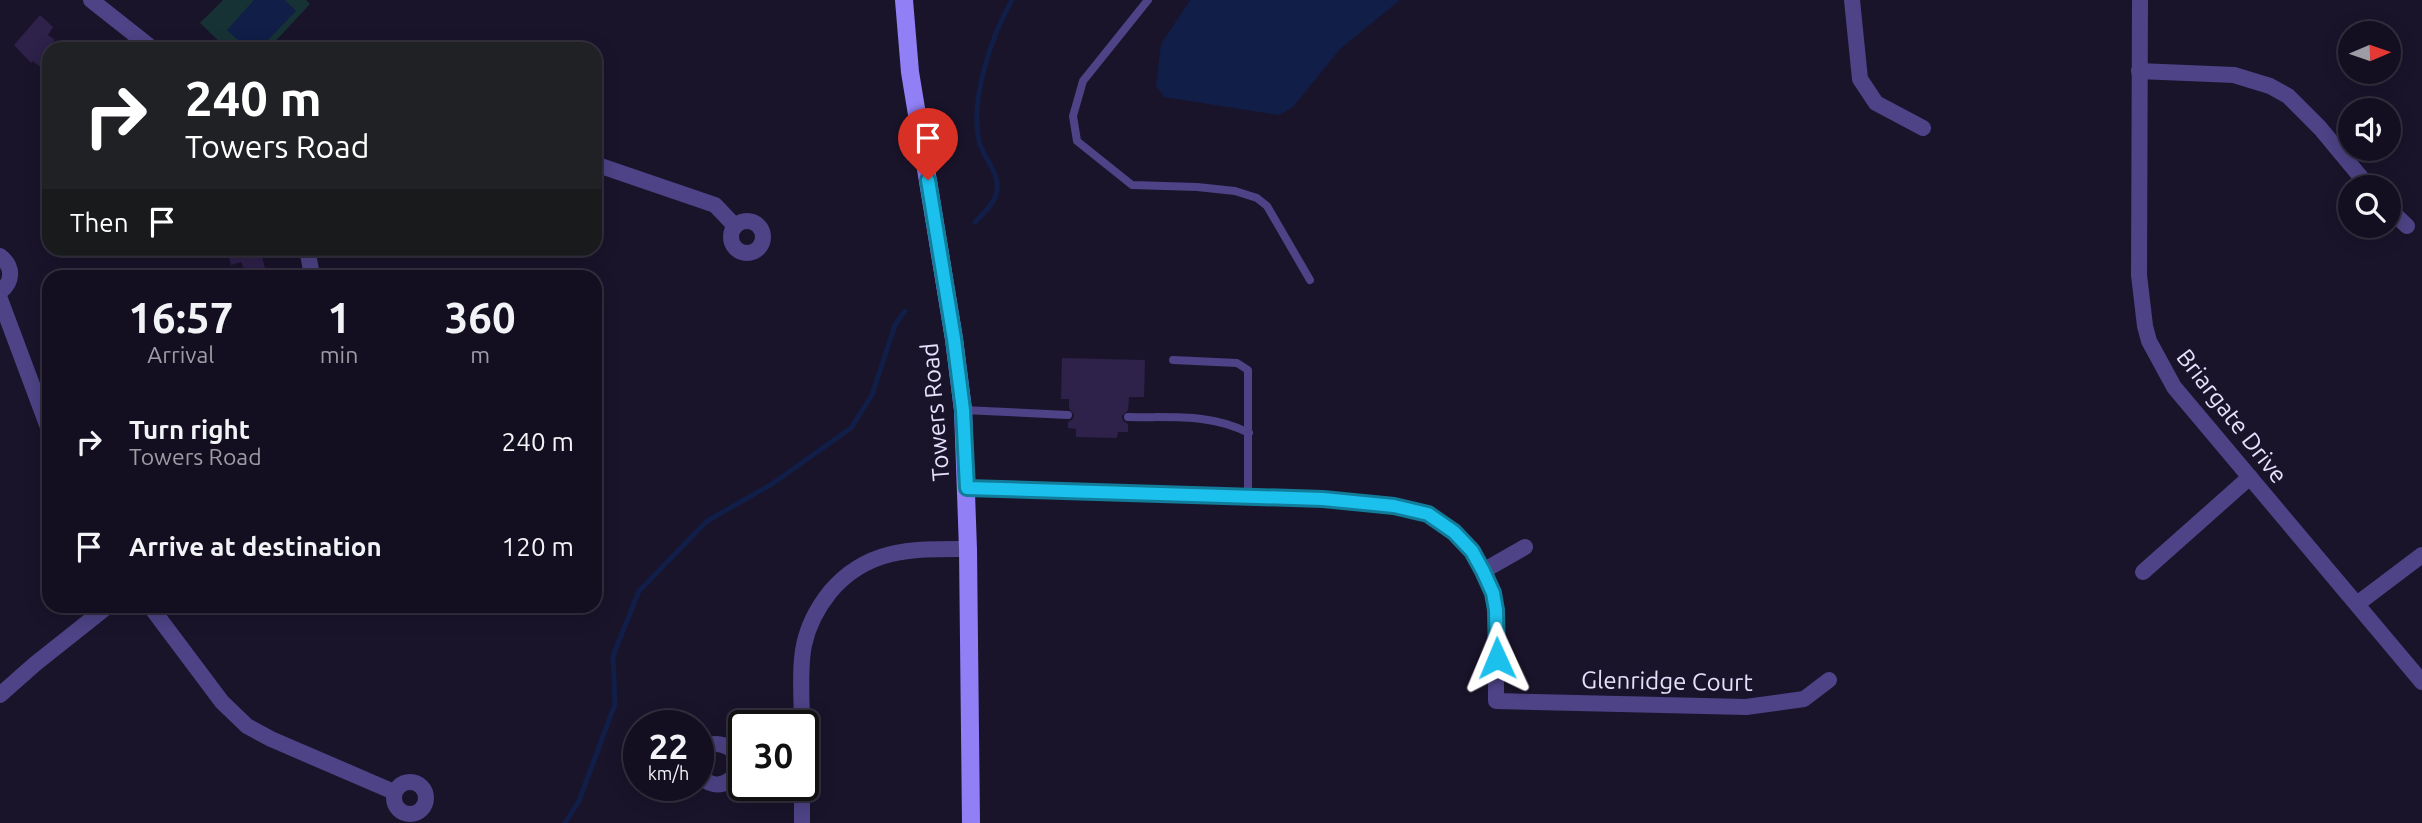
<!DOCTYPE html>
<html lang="en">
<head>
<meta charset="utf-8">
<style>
	body { margin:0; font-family:Ubuntu,sans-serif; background:#1d1829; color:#f1f3f6; height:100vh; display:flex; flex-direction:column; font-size:26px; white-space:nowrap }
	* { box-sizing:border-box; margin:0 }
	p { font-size:23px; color:#9d9ca5 }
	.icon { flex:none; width:38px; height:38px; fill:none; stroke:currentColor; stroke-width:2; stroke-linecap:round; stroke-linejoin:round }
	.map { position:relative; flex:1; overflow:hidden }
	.sheet { position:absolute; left:42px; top:270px; width:560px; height:343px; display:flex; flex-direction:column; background:#140f20; border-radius:21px; box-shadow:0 4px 18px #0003,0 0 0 2px #332f3e }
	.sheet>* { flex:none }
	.guide { position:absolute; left:42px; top:42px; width:560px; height:214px; border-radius:21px; box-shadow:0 4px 18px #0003,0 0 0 2px #332f3e; background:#202124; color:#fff; overflow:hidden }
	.needle { width:46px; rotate:88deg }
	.fabs { position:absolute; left:2338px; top:21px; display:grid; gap:14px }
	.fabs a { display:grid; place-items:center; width:63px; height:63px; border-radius:50%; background:#140f20; box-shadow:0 4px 18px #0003,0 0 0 2px #332f3e; font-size:35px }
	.speed { position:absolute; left:623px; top:710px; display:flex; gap:14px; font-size:35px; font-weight:700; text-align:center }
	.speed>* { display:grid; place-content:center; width:91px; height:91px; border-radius:50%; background:#140f20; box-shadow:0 4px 18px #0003,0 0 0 2px #332f3e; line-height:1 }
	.speed small { font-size:18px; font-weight:400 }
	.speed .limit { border:4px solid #111; border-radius:10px; background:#fff; color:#111 }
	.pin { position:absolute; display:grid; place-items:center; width:60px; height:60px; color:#fff; margin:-72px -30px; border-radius:50% 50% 50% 0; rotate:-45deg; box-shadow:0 0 7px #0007 }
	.pin .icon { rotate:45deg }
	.me { position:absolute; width:77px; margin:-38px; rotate:359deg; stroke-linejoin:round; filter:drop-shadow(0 0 5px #0008) }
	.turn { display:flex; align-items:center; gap:24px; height:147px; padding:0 28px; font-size:32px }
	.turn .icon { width:91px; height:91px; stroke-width:2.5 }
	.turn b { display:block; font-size:49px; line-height:60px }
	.then { display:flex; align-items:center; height:66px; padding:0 28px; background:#0003; gap:14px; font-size:26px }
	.eta { display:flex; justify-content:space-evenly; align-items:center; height:119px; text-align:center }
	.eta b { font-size:42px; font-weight:700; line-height:49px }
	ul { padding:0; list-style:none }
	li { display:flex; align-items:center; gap:21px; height:105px; padding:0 28px }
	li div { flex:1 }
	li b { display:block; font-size:26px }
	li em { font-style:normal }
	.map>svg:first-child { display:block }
	.green { fill:#173235 }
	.water { fill:#101e48 }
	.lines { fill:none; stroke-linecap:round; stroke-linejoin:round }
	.stream { stroke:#101e48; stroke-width:5 }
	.building { fill:#2e214a }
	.service { stroke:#4d4386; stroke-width:8 }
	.minor { stroke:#4d4386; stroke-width:16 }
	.secondary { stroke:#907ff5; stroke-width:18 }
	.route-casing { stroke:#127d9a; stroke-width:18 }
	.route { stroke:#1cc0ed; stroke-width:12 }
	.labels { text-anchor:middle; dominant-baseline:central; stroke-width:7; stroke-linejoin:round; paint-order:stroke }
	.street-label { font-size:24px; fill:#e7e0fd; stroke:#1a142b }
</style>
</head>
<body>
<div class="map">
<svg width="2422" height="823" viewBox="0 0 2422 823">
	<rect width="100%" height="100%" fill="#1a142b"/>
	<polygon class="green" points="223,0 306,0 310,4 268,49 227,49 200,23"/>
	<g class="water">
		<polygon points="254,0 285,0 296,11 259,49 248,49 227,30"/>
		<polygon points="1190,0 1400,0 1340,49 1293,107 1279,115 1164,97 1156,85 1161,44"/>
	</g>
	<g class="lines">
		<g class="stream">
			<path d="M975,222C983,214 995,203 997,191C1000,172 983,158 979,141C970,99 991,37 1012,0"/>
			<polyline points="565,823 579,801 615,704 613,656 639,591 707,521 772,484 851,428 872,395 895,325 905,311"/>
		</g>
	</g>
	<g class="building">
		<polygon points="40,15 53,27 48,35 55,40 49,46 49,74 33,61 31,63 14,45"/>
		<polygon points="235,248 275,248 275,253 262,257 267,276 247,276 241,262 231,265 227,250"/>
		<polygon points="1062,358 1145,360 1144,397 1129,397 1128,410 1122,416 1123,421 1128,424 1128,432 1118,432 1117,438 1076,437 1076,429 1068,428 1068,422 1073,419 1074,415 1069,408 1069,399 1061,399"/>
	</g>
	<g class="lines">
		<g class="service">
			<polyline points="1148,0 1083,81 1073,116 1077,141 1132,185 1197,187 1235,191 1257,198 1267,206 1310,280"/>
			<polyline points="1173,360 1237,363 1248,370 1248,497"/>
			<polyline points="963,410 1068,415"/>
			<path d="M1128,417C1171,418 1210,413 1249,433"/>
		</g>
		<g class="minor">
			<polyline points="91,0 153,49"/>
			<polyline points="1852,0 1860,79 1876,103 1923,128"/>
			<polyline points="2140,0 2139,275 2145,326 2149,341 2174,387 2422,682"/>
			<polyline points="2139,71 2234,75 2270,86 2288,96 2320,128 2369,187"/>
			<polyline points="595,164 715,205 735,226"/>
			<polyline points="2389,209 2407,226"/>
			<circle cx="747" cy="237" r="16"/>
			<polyline points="307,248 312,276"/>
			<path d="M0,256C14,267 13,282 0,292"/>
			<polyline points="0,299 49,430"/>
			<polyline points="967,488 1323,499 1394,506 1428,514 1454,532 1473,551 1493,593 1496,610 1496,701 1746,707 1804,699 1829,680"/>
			<polyline points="1483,571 1525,547"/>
			<polyline points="2143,572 2250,477"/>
			<polyline points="2357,604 2422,555"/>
			<polyline points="150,606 222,702 247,726 271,739 394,792"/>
			<polyline points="0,695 35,664 108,606"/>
			<path d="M802,726C802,702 799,669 804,645C808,626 818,607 830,592C868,547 914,549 968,549"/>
			<path d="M698,755C706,742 719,741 731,749C750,776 716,799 698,773"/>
			<circle cx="410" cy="798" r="16"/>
			<polyline points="802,823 802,786"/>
		</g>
		<polyline class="secondary" points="904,0 910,72 954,339 963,410 968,549 971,823"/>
	</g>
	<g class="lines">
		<defs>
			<polyline id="route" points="928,180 954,339 963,410 967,488 1323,499 1394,506 1428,514 1454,532 1472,551 1483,571 1493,593 1496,610 1497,658"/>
		</defs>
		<use href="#route" class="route-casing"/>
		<use href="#route" class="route"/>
	</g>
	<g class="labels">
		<g class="street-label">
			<text transform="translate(935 412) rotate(-95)">Towers Road</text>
			<text transform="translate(2232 416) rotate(52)">Briargate Drive</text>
			<text transform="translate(1667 681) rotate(1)">Glenridge Court</text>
		</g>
	</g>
</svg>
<div class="fabs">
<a><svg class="needle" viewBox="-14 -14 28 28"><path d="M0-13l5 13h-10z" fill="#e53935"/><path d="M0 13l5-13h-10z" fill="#9d9ca5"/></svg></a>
<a><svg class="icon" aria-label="sound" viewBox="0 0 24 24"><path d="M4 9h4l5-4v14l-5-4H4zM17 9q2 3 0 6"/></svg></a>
<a><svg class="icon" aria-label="search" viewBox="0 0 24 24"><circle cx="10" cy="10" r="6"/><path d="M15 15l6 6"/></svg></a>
</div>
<div class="speed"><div>22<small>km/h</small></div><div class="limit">30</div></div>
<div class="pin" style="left:928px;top:180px;background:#d93025"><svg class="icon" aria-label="arrive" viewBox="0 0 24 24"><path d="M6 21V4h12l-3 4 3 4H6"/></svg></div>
<svg class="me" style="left:1497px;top:658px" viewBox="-20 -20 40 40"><path d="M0-17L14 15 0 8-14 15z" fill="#1cc0ed" stroke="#fff" stroke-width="4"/></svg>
<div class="guide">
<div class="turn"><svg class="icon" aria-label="right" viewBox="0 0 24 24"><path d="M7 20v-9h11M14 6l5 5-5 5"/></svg><div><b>240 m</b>Towers Road</div></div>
<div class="then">Then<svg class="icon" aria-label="arrive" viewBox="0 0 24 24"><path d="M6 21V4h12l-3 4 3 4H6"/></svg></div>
</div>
<section class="sheet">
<div class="eta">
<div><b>16:57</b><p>Arrival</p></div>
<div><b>1</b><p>min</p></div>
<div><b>360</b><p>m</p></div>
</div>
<ul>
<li><svg class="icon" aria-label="right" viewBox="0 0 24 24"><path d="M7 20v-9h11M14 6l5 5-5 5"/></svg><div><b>Turn right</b><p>Towers Road</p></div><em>240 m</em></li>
<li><svg class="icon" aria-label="arrive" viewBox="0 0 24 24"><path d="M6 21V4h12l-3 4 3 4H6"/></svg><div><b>Arrive at destination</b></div><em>120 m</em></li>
</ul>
</section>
</div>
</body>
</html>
